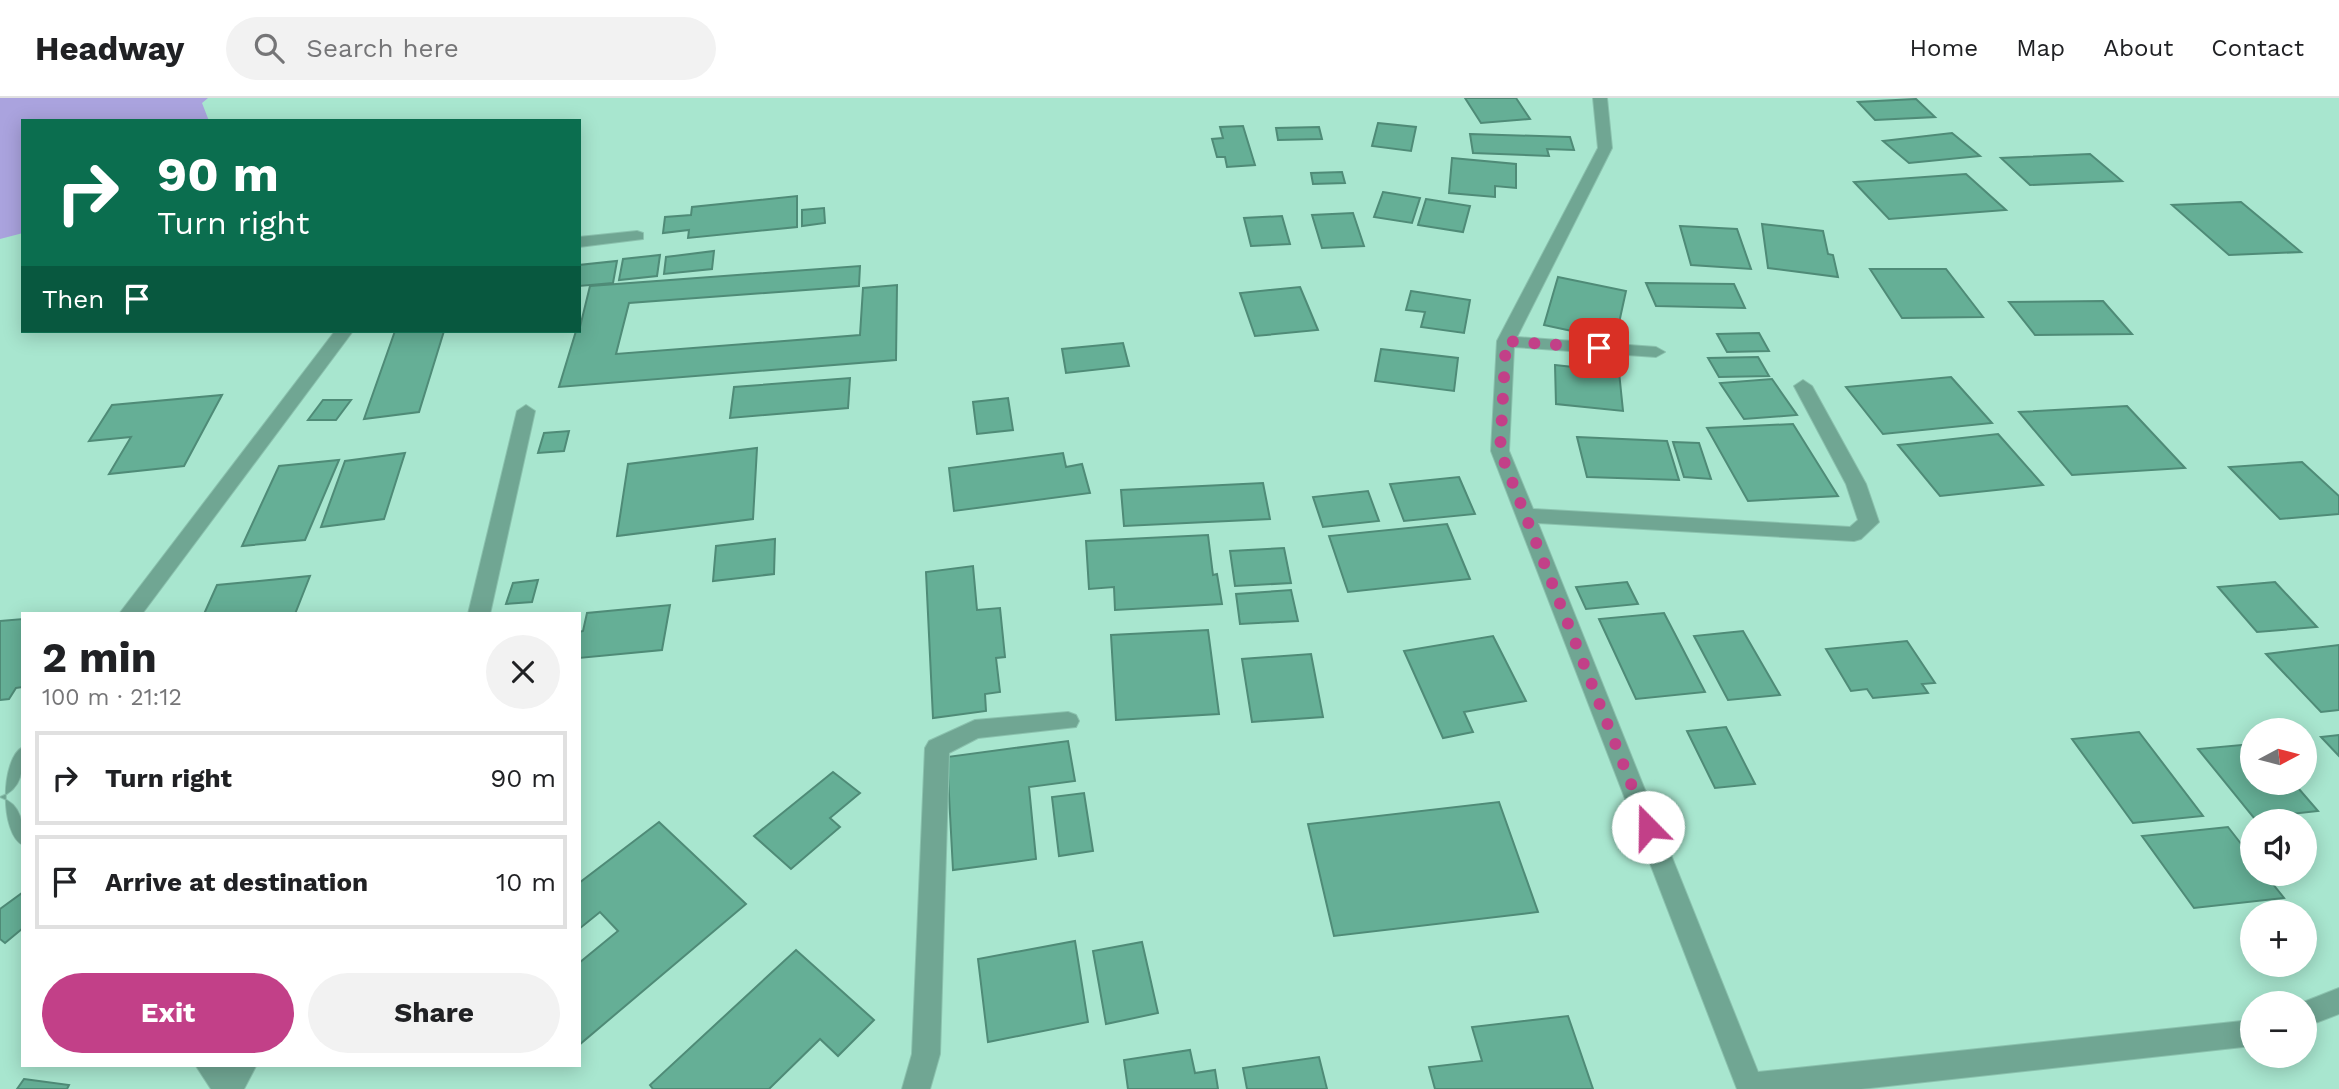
<!DOCTYPE html>
<html lang="en">
<head>
<meta charset="utf-8">
<style>
	body { margin:0; font-family:"Work Sans",sans-serif; background:#f2f2f2; color:#202124; height:100vh; display:flex; flex-direction:column; font-size:26px; white-space:nowrap }
	* { box-sizing:border-box; margin:0 }
	p { font-size:23px; color:#757577 }
	.icon { flex:none; width:38px; height:38px; fill:none; stroke:currentColor; stroke-width:2; stroke-linecap:round; stroke-linejoin:round }
	.map { position:relative; flex:1; overflow:hidden }
	.panel { position:absolute; left:21px; top:514px; width:560px; height:455px; display:flex; flex-direction:column; background:#fff; border-radius:0px; box-shadow:0 4px 18px #0003 }
	.panel>* { flex:none }
	.top-card { position:absolute; left:21px; top:21px; width:560px; height:214px; border-radius:0px; box-shadow:0 4px 18px #0003; background:#0b6e4f; color:#fff; overflow:hidden }
	.needle { width:46px; rotate:83deg }
	.controls { position:absolute; left:2240px; top:620px; display:grid; gap:14px }
	.controls a { display:grid; place-items:center; width:77px; height:77px; border-radius:50%; background:#fff; box-shadow:0 4px 18px #0003; font-size:35px }
	.pin { position:absolute; display:grid; place-items:center; width:60px; height:60px; color:#fff; margin:-30px; border-radius:14px; box-shadow:0 4px 10px #0006 }
	.me { position:absolute; width:77px; margin:-38px; rotate:338deg; stroke-linejoin:round; filter:drop-shadow(0 0 5px #0008) }
	.turn { display:flex; align-items:center; gap:24px; height:147px; padding:0 21px; font-size:32px }
	.turn .icon { width:91px; height:91px; stroke-width:2.5 }
	.turn b { display:block; font-size:49px; line-height:60px }
	.then { display:flex; align-items:center; height:66px; padding:0 21px; background:#0003; gap:14px; font-size:26px }
	.round { display:grid; place-items:center; flex:none; width:74px; height:74px; border-radius:37px; background:#f2f2f2 }
	.summary { display:flex; align-items:center; justify-content:space-between; height:119px; padding:0 21px }
	h1 { font-size:42px; font-weight:700; line-height:52px }
	.action { display:flex; gap:14px; margin-top:auto; padding:14px 21px }
	.action a { flex:1; height:80px; border-radius:42px; background:#c24088; color:#fff; font-size:28px; font-weight:700; line-height:80px; text-align:center }
	.action a+a { background:#f2f2f2; color:#202124 }
	ul { padding:0; list-style:none }
	li { display:flex; align-items:center; gap:21px; height:94px; margin:0 14px 10px; padding:0 7px; border:4px solid #e0e0e0; border-radius:0px }
	li div { flex:1 }
	li b { display:block; font-size:26px }
	li em { font-style:normal }
	header { display:flex; align-items:center; gap:42px; box-sizing:border-box; height:98px; padding:0 35px; background:#fff; border-bottom:2px solid #e0e0e0 }
	header strong { font-size:33px }
	nav { display:flex; gap:38px; margin-inline-start:auto; font-size:24px }
	.search { width:490px; height:63px; background:#f2f2f2; display:flex; align-items:center; gap:18px; box-sizing:border-box; padding:0 24px; border-radius:38px; color:#757577; font-size:26px }
	.map>svg:first-child { display:block }
	.water { fill:#aaa3de }
	.building { fill:#65af96; stroke:#4f8b77; stroke-width:2 }
	.lines { fill:none; stroke-linecap:round; stroke-linejoin:round }
	.minor-casing { stroke:#8bc2ae; stroke-width:2 }
	.minor { fill:#70a693; fill-rule:evenodd }
	.route { stroke:#c24088; stroke-width:12; stroke-dasharray:0 21.6 }
</style>
</head>
<body>
<header>
<strong>Headway</strong>
<div class="search"><svg class="icon" aria-label="search" viewBox="0 0 24 24"><circle cx="10" cy="10" r="6"/><path d="M15 15l6 6"/></svg>Search here</div>
<nav><a>Home</a><a>Map</a><a>About</a><a>Contact</a></nav>
</header>
<div class="map">
<svg width="2339" height="991" viewBox="0 0 2339 991">
	<rect width="100%" height="100%" fill="#a8e6cf"/>
	<polygon class="water" points="0,0 208,0 202,5 209,23 23,23 23,135 0,141"/>
	<g class="building">
		<polygon points="1465,0 1516,0 1530,21 1481,25"/>
		<polygon points="1916,1 1935,19 1875,22 1858,4"/>
		<polygon points="1378,25 1416,29 1411,53 1372,48"/>
		<polygon points="1243,28 1255,67 1227,69 1225,59 1217,59 1212,41 1223,40 1220,29"/>
		<polygon points="1319,29 1322,41 1278,42 1276,30"/>
		<polygon points="1952,35 1980,58 1909,65 1883,43"/>
		<polygon points="1470,36 1570,39 1574,52 1547,51 1549,58 1473,55"/>
		<polygon points="2090,56 2122,83 2030,87 2001,60"/>
		<polygon points="1452,60 1516,66 1516,90 1495,88 1495,99 1449,95"/>
		<polygon points="1342,74 1345,85 1313,86 1311,75"/>
		<polygon points="1966,76 2006,112 1889,121 1854,84"/>
		<polygon points="1383,94 1420,100 1412,125 1374,119"/>
		<polygon points="797,98 797,129 688,140 689,132 663,135 665,119 691,117 692,109"/>
		<polygon points="1426,101 1470,108 1463,134 1418,127"/>
		<polygon points="2241,104 2301,154 2229,157 2172,107"/>
		<polygon points="824,110 825,125 802,128 802,112"/>
		<polygon points="1353,115 1364,148 1322,150 1312,117"/>
		<polygon points="1282,118 1290,146 1251,148 1244,120"/>
		<polygon points="1762,126 1823,133 1828,156 1833,157 1838,179 1768,170"/>
		<polygon points="1680,128 1737,131 1751,171 1691,167"/>
		<polygon points="714,153 712,171 664,176 666,159"/>
		<polygon points="660,157 657,178 619,182 623,161"/>
		<polygon points="617,163 613,185 579,188 579,167"/>
		<polygon points="860,168 859,188 629,205 616,256 860,237 863,190 897,187 896,262 559,289 576,233 579,233 590,188"/>
		<polygon points="1870,171 1946,171 1983,219 1902,220"/>
		<polygon points="1558,179 1626,193 1617,234 1588,228 1586,236 1544,227"/>
		<polygon points="1646,185 1734,186 1745,210 1656,208"/>
		<polygon points="1300,189 1318,232 1255,238 1240,195"/>
		<polygon points="1411,193 1470,202 1464,235 1421,229 1425,214 1406,212"/>
		<polygon points="2103,203 2132,236 2035,237 2009,204"/>
		<polygon points="395,233 444,233 419,314 364,321"/>
		<polygon points="1759,235 1769,253 1727,254 1717,236"/>
		<polygon points="1123,245 1129,268 1066,275 1062,251"/>
		<polygon points="1381,251 1458,260 1454,293 1375,283"/>
		<polygon points="1758,259 1769,278 1719,279 1708,260"/>
		<polygon points="1555,267 1619,274 1623,313 1556,306"/>
		<polygon points="1951,279 1992,325 1883,336 1846,289"/>
		<polygon points="850,280 848,310 730,320 734,289"/>
		<polygon points="1772,281 1797,317 1744,321 1720,285"/>
		<polygon points="222,297 184,368 109,376 131,339 89,343 112,307"/>
		<polygon points="1008,300 1013,332 977,336 973,304"/>
		<polygon points="323,302 351,302 336,322 308,322"/>
		<polygon points="2127,308 2185,370 2072,377 2019,314"/>
		<polygon points="1793,326 1838,398 1748,403 1707,330"/>
		<polygon points="569,333 564,353 538,355 544,335"/>
		<polygon points="1998,336 2043,387 1940,398 1898,347"/>
		<polygon points="1577,339 1667,343 1679,382 1587,379"/>
		<polygon points="1673,344 1699,345 1711,381 1684,379"/>
		<polygon points="757,350 753,421 617,438 628,366"/>
		<polygon points="405,355 384,421 321,429 345,363"/>
		<polygon points="1063,355 1066,369 1082,366 1090,395 954,413 949,370"/>
		<polygon points="339,362 305,442 242,448 279,368"/>
		<polygon points="2302,364 2339,398 2339,416 2280,421 2229,369"/>
		<polygon points="1459,379 1475,416 1404,423 1390,386"/>
		<polygon points="1263,385 1270,421 1124,428 1121,392"/>
		<polygon points="1368,393 1379,423 1323,429 1313,399"/>
		<polygon points="1447,426 1470,481 1348,494 1329,438"/>
		<polygon points="1208,437 1213,477 1217,476 1222,506 1115,512 1114,489 1089,491 1086,443"/>
		<polygon points="775,441 774,476 713,483 716,448"/>
		<polygon points="1284,450 1291,485 1235,488 1230,453"/>
		<polygon points="973,468 977,512 1000,510 1005,559 996,560 1000,594 985,596 986,613 933,620 926,474"/>
		<polygon points="310,478 295,516 204,516 217,487"/>
		<polygon points="538,482 532,504 506,506 513,485"/>
		<polygon points="1627,484 1638,506 1586,511 1576,489"/>
		<polygon points="2275,484 2317,529 2257,534 2218,489"/>
		<polygon points="1291,492 1298,523 1240,526 1236,496"/>
		<polygon points="670,507 662,552 579,560 579,534 583,533 587,515"/>
		<polygon points="1664,515 1705,594 1636,601 1599,521"/>
		<polygon points="23,521 23,589 16,590 9,601 0,602 0,523"/>
		<polygon points="1208,532 1219,616 1116,622 1111,537"/>
		<polygon points="1743,533 1780,597 1728,602 1694,538"/>
		<polygon points="1493,538 1526,603 1464,614 1473,634 1443,640 1404,553"/>
		<polygon points="1907,543 1935,585 1922,586 1928,595 1873,600 1867,591 1851,593 1826,551"/>
		<polygon points="2339,547 2339,612 2321,614 2266,556"/>
		<polygon points="1311,556 1323,619 1252,624 1242,561"/>
		<polygon points="1726,629 1755,686 1715,690 1687,633"/>
		<polygon points="2139,634 2203,718 2133,725 2072,641"/>
		<polygon points="2339,637 2339,658 2321,639"/>
		<polygon points="1068,643 1075,683 1029,689 1036,761 953,772 947,659"/>
		<polygon points="2252,646 2252,684 2293,684 2318,713 2254,720 2198,651"/>
		<polygon points="833,674 860,695 830,720 840,729 791,771 754,738"/>
		<polygon points="1084,695 1093,753 1059,758 1052,699"/>
		<polygon points="1499,704 1538,814 1334,838 1308,726"/>
		<polygon points="659,724 746,806 579,947 579,865 618,833 600,814 579,831 579,785"/>
		<polygon points="2228,729 2252,760 2252,775 2264,775 2284,800 2194,810 2142,738"/>
		<polygon points="22,795 23,830 5,845 0,841 0,811"/>
		<polygon points="1075,843 1088,924 988,944 978,861"/>
		<polygon points="1142,844 1158,915 1106,926 1093,853"/>
		<polygon points="796,852 874,922 838,958 820,941 769,991 653,991 650,987"/>
		<polygon points="1568,918 1593,991 1435,991 1429,969 1482,963 1472,929"/>
		<polygon points="1190,952 1195,975 1215,972 1218,991 1128,991 1124,962"/>
		<polygon points="1319,959 1327,991 1247,991 1243,970"/>
		<polygon points="24,981 69,987 67,991 17,991"/>
	</g>
	<g class="lines">
		<defs>
			<g id="minor">
				<polygon points="1593,0 1607,0 1612,50 1517,239 1656,249 1665,254 1656,259 1514,249 1509,353 1533,411 1850,429 1858,422 1846,386 1794,288 1803,282 1812,288 1866,386 1879,424 1861,441 1854,443 1538,425 1758,974 2252,922 2252,948 1861,991 1737,991 1491,353 1497,243 1598,50"/>
				<polygon points="637,133 643,135 643,141 579,149 579,139"/>
				<polygon points="335,233 353,233 142,516 119,516"/>
				<polygon points="526,307 535,313 490,516 468,516 517,313"/>
				<polygon points="1068,614 1076,617 1079,623 1076,629 978,640 949,655 940,956 930,991 902,991 912,956 925,650 929,643 975,622"/>
				<path d="M23,649C23,670 23,691 0,699C23,707 23,727 23,747C0,736 0,661 23,649Z"/>
				<polygon points="2339,890 2339,916 2305,929 2305,905 2301,905"/>
				<polygon points="196,968 256,968 244,991 211,991"/>
			</g>
		</defs>
		<use href="#minor" class="minor-casing"/>
		<use href="#minor" class="minor"/>
	</g>
	<g class="lines">
		<polyline class="route" points="1599,250 1506,243 1500,353 1648,729"/>
	</g>
</svg>
<div class="controls">
<a><svg class="needle" viewBox="-14 -14 28 28"><path d="M0-13l5 13h-10z" fill="#e53935"/><path d="M0 13l5-13h-10z" fill="#757577"/></svg></a>
<a><svg class="icon" aria-label="sound" viewBox="0 0 24 24"><path d="M4 9h4l5-4v14l-5-4H4zM17 9q2 3 0 6"/></svg></a>
<a>+</a>
<a>−</a>
</div>
<div class="pin" style="left:1599px;top:250px;background:#d93025"><svg class="icon" aria-label="arrive" viewBox="0 0 24 24"><path d="M6 21V4h12l-3 4 3 4H6"/></svg></div>
<svg class="me" style="left:1648px;top:729px" viewBox="-20 -20 40 40"><circle r="19" fill="#fff"/><path d="M0-13L10 11 0 6-10 11z" fill="#c24088"/></svg>
<div class="top-card">
<div class="turn"><svg class="icon" aria-label="right" viewBox="0 0 24 24"><path d="M7 20v-9h11M14 6l5 5-5 5"/></svg><div><b>90 m</b>Turn right</div></div>
<div class="then">Then<svg class="icon" aria-label="arrive" viewBox="0 0 24 24"><path d="M6 21V4h12l-3 4 3 4H6"/></svg></div>
</div>
<section class="panel">
<div class="summary"><div><h1>2 min</h1><p>100 m · 21:12</p></div><a class="round"><svg class="icon" aria-label="close" viewBox="0 0 24 24"><path d="M6 6l12 12M18 6L6 18"/></svg></a></div>
<ul>
<li><svg class="icon" aria-label="right" viewBox="0 0 24 24"><path d="M7 20v-9h11M14 6l5 5-5 5"/></svg><div><b>Turn right</b></div><em>90 m</em></li>
<li><svg class="icon" aria-label="arrive" viewBox="0 0 24 24"><path d="M6 21V4h12l-3 4 3 4H6"/></svg><div><b>Arrive at destination</b></div><em>10 m</em></li>
</ul>
<div class="action"><a>Exit</a><a>Share</a></div>
</section>
</div>
</body>
</html>
